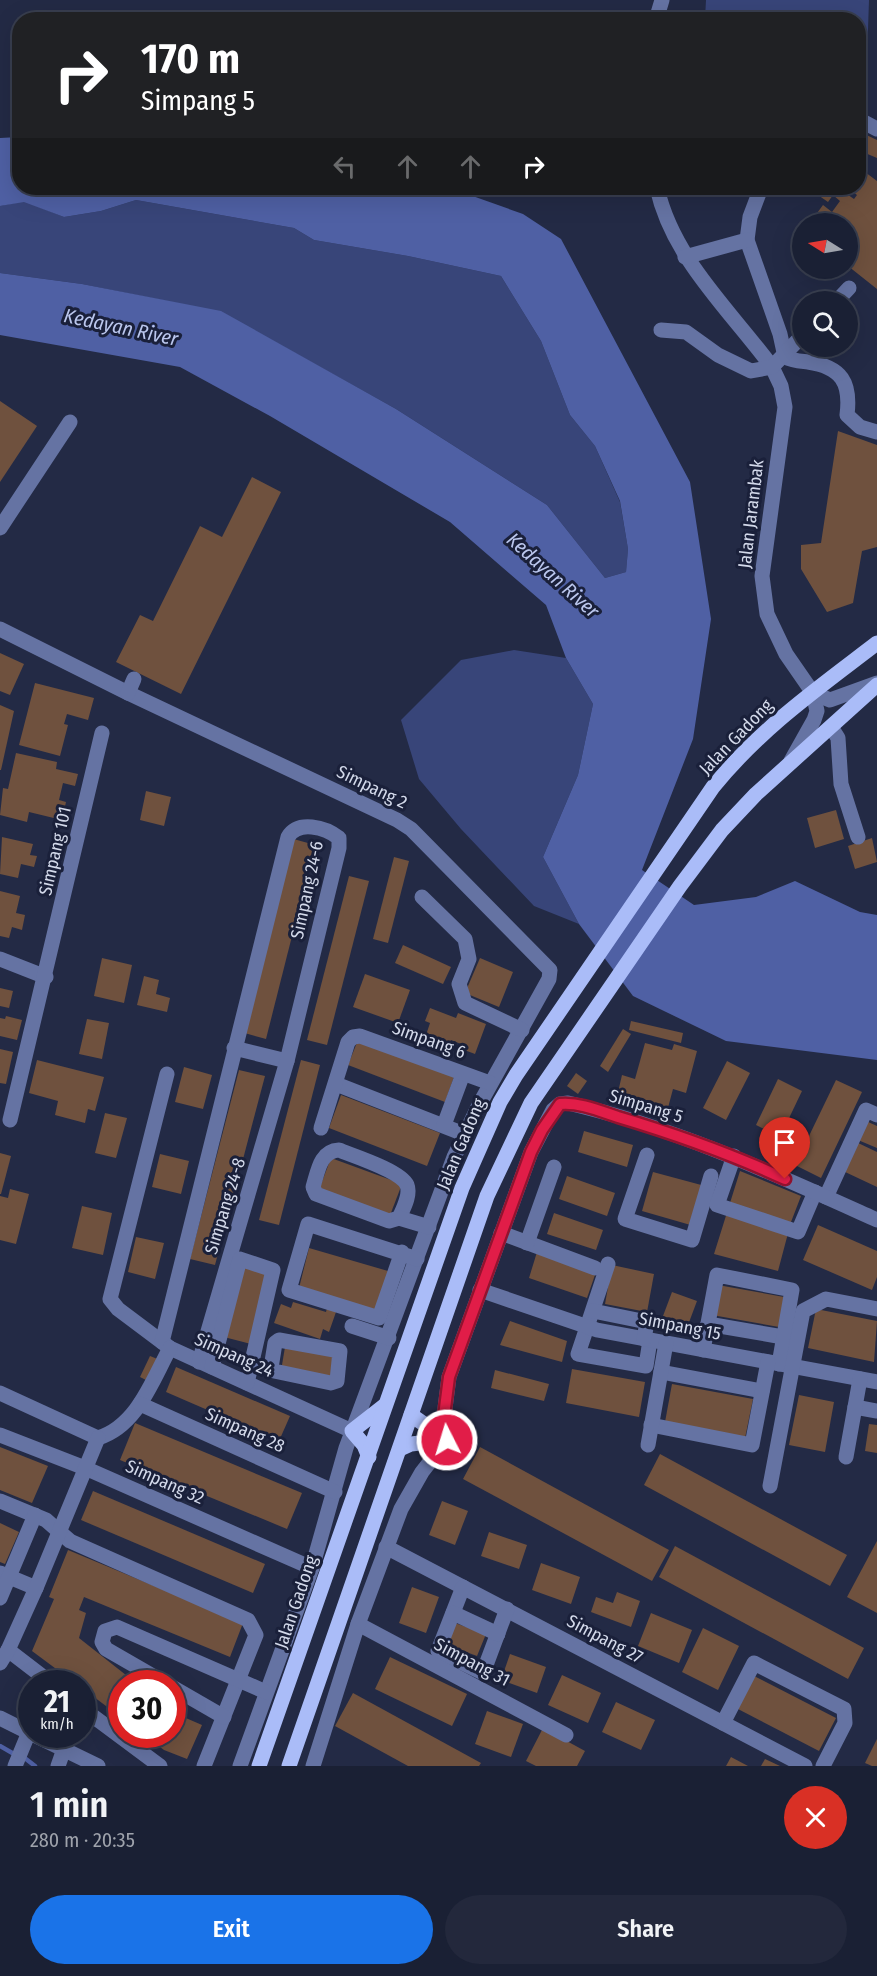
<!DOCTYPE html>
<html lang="en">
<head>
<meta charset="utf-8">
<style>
	body { margin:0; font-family:"Fira Sans Condensed",sans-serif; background:#23283c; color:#f1f3f6; height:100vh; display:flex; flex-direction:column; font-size:22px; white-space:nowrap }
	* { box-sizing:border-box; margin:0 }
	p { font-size:20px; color:#9fa3ac }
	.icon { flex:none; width:33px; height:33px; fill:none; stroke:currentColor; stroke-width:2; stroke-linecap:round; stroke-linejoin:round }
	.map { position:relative; height:1766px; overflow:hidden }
	.side { display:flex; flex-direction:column; background:#1a2034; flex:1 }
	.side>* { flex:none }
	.banner { position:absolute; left:12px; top:12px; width:854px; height:183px; border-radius:24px; box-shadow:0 6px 24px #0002,0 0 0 2px #383e4f; background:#202124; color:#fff; overflow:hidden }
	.needle { width:39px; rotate:281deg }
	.buttons { position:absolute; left:792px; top:213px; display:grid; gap:12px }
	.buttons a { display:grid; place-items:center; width:66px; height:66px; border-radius:50%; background:#1a2034; box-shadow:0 6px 24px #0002,0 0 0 2px #383e4f; font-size:30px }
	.speed { position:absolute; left:18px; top:1670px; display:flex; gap:12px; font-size:30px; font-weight:700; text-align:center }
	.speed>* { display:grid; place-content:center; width:78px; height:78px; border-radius:50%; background:#1a2034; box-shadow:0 6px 24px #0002,0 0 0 2px #383e4f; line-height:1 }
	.speed small { font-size:15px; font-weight:400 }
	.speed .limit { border:9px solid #d22; background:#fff; color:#111 }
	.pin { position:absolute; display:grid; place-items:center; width:51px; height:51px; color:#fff; margin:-62px -26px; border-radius:50% 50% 50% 0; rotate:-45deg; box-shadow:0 0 6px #0007 }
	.pin .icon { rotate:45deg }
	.me { position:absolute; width:66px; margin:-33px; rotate:355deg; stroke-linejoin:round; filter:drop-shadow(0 0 4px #0008) }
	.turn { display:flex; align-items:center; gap:21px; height:126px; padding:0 30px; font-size:27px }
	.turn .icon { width:78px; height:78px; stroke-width:2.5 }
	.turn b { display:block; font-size:42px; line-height:51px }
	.lanes { display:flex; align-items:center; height:57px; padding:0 30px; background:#0003; justify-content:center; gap:30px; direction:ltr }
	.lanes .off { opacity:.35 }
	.round { display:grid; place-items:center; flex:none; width:63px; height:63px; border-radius:32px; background:#23283c }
	.head { display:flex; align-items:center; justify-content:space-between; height:102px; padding:0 30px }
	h1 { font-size:36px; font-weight:600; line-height:45px }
	.action { display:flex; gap:12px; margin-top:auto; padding:12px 30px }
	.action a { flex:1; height:69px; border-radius:36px; background:#1a73e8; color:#fff; font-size:24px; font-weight:600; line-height:69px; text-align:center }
	.action a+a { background:#23283c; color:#f1f3f6 }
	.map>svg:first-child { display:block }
	.green { fill:#384579 }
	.water { fill:#4f60a4 }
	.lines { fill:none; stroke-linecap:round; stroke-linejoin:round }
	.stream { stroke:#4f60a4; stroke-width:4.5 }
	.building { fill:#6f513e }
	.minor { stroke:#6573a3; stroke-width:15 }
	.major { stroke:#aabcf8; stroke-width:15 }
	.route-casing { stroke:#92132f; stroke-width:15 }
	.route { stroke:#e11d48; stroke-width:10 }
	.labels { text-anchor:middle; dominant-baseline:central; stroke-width:6; stroke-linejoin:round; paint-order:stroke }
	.street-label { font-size:18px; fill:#d3d9ea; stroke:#1a203a }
	.water-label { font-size:20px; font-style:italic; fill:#bbc7ee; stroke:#1a203a }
</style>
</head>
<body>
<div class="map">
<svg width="877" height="1766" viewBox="0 0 877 1766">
	<rect width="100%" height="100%" fill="#232a45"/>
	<g class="green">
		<polygon points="706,0 869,0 866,89 858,93 858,20 705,19"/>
		<polygon points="136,200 294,228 314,240 408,256 501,276 541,341 570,415 595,446 620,502 628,549 626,572 605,578 547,505 396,409 221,312 82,284 0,273 0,206 24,201 64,217 101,211"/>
		<polygon points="514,650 566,658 593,704 578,775 543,857 579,924 534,906 461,829 419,779 401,720 461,660"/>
	</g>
	<polygon class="water" points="19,137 20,188 450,188 523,214 561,239 690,482 711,619 693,739 642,870 694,905 756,897 795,881 860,912 877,915 877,1060 726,1041 633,996 579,924 543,857 578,775 593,704 566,658 546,605 450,522 270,416 180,367 0,335 0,273 82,284 221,311 396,409 547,505 605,578 626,572 628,549 620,501 595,446 570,415 541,341 501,276 408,256 314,240 294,228 136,200 101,211 64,217 24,202 0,206 0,138"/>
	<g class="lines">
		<g class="stream">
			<polyline points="0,1746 14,1754"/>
			<polyline points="26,1759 35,1766"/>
		</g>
	</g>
	<g class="building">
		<polygon points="858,131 877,140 877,158 858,150"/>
		<polygon points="865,172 877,181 877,289 848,266 848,224 809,224 823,205 832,212 840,201 833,195 828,202 808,188 838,188 854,199 857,195 851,190 858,188 858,181"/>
		<polygon points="0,401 37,426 0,482"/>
		<polygon points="838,431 877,445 877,547 862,551 853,603 827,612 801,569 801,545 821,543"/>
		<polygon points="252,477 281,492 181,694 116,662 140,615 153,621 200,526 222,537"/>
		<polygon points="0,653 24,664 10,695 0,691"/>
		<polygon points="35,683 94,698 88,720 67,714 64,724 68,725 60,756 19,745"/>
		<polygon points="0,705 14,711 1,770 0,770"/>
		<polygon points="16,753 57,762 56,769 78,774 75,786 63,783 59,800 66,802 62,820 29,812 27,822 0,815 3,788 8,789"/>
		<polygon points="146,791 171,797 164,826 140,820"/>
		<polygon points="836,810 844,839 815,848 807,818"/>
		<polygon points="2,837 33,844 30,855 37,856 34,867 21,864 18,878 0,874"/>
		<polygon points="290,838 315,845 266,1039 241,1032"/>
		<polygon points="872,838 877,862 855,869 848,846"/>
		<polygon points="394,857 409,861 388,943 373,939"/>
		<polygon points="349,876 369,881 327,1045 307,1040"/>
		<polygon points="0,891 20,896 16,913 25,915 22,930 12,927 9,938 0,936"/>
		<polygon points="403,945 451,967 443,984 395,963"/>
		<polygon points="102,958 132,965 124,1003 94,996"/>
		<polygon points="480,958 513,972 499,1007 465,993"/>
		<polygon points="365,974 410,990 398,1023 353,1007"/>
		<polygon points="144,976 159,980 156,994 170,998 167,1012 137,1005"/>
		<polygon points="0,988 13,991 9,1008 0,1006"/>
		<polygon points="430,1008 456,1018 458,1013 486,1024 475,1054 459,1048 461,1044 451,1040 450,1044 426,1035 430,1023 425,1021"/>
		<polygon points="6,1016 22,1020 17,1040 0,1036 0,1018 5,1019"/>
		<polygon points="87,1019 109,1023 102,1059 79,1054"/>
		<polygon points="631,1021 683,1033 681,1043 629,1030"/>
		<polygon points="623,1029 631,1034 608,1072 600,1066"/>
		<polygon points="358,1040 454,1077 445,1102 348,1065"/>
		<polygon points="645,1043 672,1050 674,1044 697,1051 686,1093 673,1089 665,1119 615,1105 622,1075 635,1079"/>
		<polygon points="0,1049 13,1052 6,1084 0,1083"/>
		<polygon points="37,1060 104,1077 95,1111 88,1109 85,1123 55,1115 58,1101 29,1093"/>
		<polygon points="301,1060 320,1065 279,1225 259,1220"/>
		<polygon points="727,1061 750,1073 726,1120 703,1108"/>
		<polygon points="184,1067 212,1075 203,1109 175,1102"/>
		<polygon points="239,1070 265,1076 215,1265 190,1259"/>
		<polygon points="576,1073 587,1081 578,1094 567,1086"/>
		<polygon points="778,1079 802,1091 780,1137 756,1125"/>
		<polygon points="836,1080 862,1092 821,1178 795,1165"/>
		<polygon points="341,1095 440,1133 427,1166 329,1128"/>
		<polygon points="105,1113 127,1118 116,1158 95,1153"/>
		<polygon points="866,1121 877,1126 877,1148 858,1140"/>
		<polygon points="584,1131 633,1145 627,1167 578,1152"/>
		<polygon points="856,1142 877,1152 877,1187 843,1171"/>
		<polygon points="0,1153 11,1156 1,1194 0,1194"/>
		<polygon points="160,1154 189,1161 181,1194 152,1187"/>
		<polygon points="331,1158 402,1184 389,1218 318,1192"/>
		<polygon points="740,1171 801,1196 791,1222 778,1271 714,1254"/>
		<polygon points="653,1172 705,1186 694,1226 642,1211"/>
		<polygon points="567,1176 615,1193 607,1216 559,1199"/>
		<polygon points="10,1189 29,1194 16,1244 0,1240 0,1196 8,1198"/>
		<polygon points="82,1206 112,1213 103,1255 72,1248"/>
		<polygon points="554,1213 603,1230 596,1250 547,1234"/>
		<polygon points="818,1225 877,1251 877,1277 872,1290 803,1260"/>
		<polygon points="136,1237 164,1243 155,1279 128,1272"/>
		<polygon points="309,1248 388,1271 376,1311 299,1288"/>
		<polygon points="537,1252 596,1272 587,1298 529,1278"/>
		<polygon points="612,1265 654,1274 647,1312 605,1304"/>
		<polygon points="241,1266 268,1272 251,1344 224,1337"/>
		<polygon points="718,1285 784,1297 779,1327 712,1315"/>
		<polygon points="672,1292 697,1301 688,1325 663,1316"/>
		<polygon points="293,1302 326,1312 327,1308 336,1312 329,1332 323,1329 320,1339 274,1323 281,1304 291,1308"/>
		<polygon points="816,1309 877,1321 874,1362 808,1348"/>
		<polygon points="510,1321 567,1341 562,1362 500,1345"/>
		<polygon points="285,1347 334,1354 331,1379 281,1371"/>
		<polygon points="150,1356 160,1360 150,1382 140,1377"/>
		<polygon points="176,1367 290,1416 279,1441 166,1392"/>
		<polygon points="572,1369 645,1382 639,1417 566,1403"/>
		<polygon points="495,1370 549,1384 544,1401 491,1388"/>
		<polygon points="672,1384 753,1399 745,1438 665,1422"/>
		<polygon points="799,1395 834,1402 825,1452 789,1445"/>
		<polygon points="135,1423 302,1493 287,1529 120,1460"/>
		<polygon points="869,1424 877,1425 877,1453 865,1451"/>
		<polygon points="0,1447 48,1466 32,1503 0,1490"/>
		<polygon points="480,1447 669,1550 652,1581 463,1479"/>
		<polygon points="660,1454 847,1555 830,1586 644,1485"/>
		<polygon points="93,1491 265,1564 253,1593 81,1520"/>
		<polygon points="442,1501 468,1511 455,1545 429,1535"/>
		<polygon points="0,1523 19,1532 5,1564 0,1562"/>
		<polygon points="489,1532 527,1545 519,1569 481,1556"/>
		<polygon points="877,1541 877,1613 847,1597"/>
		<polygon points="675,1546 864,1648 848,1679 659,1577"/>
		<polygon points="68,1550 243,1623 230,1657 84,1597 79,1610 86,1613 79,1638 136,1683 122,1683 122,1718 82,1688 82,1683 75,1683 32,1651 54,1599 49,1597"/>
		<polygon points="541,1563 580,1577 571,1604 532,1590"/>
		<polygon points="412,1587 439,1597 426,1633 399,1623"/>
		<polygon points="617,1592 640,1601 631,1627 591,1612 596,1597 613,1603"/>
		<polygon points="651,1613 692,1630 679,1663 638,1646"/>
		<polygon points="455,1623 486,1634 477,1656 447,1645"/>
		<polygon points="703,1628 739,1646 718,1690 682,1672"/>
		<polygon points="510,1654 546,1667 537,1693 501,1680"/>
		<polygon points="390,1657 467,1694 452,1726 375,1689"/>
		<polygon points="562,1675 601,1693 588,1723 548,1705"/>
		<polygon points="754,1676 836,1718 819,1751 738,1709"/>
		<polygon points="353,1693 481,1763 479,1766 408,1766 335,1726"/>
		<polygon points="616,1702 655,1720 641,1750 602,1732"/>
		<polygon points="487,1711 523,1724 511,1757 475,1744"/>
		<polygon points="172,1712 202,1725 187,1759 164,1750 143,1734 172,1734"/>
		<polygon points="543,1728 585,1751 577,1766 536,1766 526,1761"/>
		<polygon points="877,1739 877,1766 872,1766 865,1763"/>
		<polygon points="731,1757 748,1766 726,1766"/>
		<polygon points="765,1759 780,1766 761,1766"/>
	</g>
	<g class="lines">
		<g class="minor">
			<polyline points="656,20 662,0"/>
			<polyline points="858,119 877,129"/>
			<path d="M657,188C673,259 730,310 772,367L781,386L785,407L762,576L767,614L786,654L813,693L817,711L814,720L791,761"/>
			<path d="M761,188L750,217L747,240L780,334L785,357C793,361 799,361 808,362C842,367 851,383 847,415L860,427L877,432"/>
			<polyline points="685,257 747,240"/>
			<polyline points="836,302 849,288"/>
			<polyline points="661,330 686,332 718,355 751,371 772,367 802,336"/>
			<polyline points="0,528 70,422"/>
			<polyline points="0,629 128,693 397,820 411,829 550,970 549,979 479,1105 454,1157 346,1448 312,1568 240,1766"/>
			<polyline points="128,693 134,679"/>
			<polyline points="813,693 830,700 877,683"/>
			<polyline points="831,727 838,738 841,784 858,837"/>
			<polyline points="422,897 465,939 469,959 459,984 465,1003 522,1030"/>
			<polyline points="0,959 46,977"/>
			<polyline points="234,1048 287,1061"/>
			<polyline points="167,1074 110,1299 118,1309 170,1348 352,1431"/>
			<polyline points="336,1084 464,1134"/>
			<polyline points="10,1120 102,733"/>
			<polyline points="444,1125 463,1074"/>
			<polyline points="321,1128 348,1042 353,1037 360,1036 490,1083"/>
			<path d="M339,1150C354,1156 401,1171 407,1185C411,1195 403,1209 399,1218L389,1221L316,1194L313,1187C318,1171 320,1151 339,1150Z"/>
			<polyline points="647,1155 625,1219 692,1240 711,1176"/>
			<polyline points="734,1156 717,1205 798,1232 815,1192"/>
			<polyline points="826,1197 866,1110 877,1115"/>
			<polyline points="399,1218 429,1227"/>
			<polyline points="501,1233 595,1268"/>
			<polyline points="527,1243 554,1167"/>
			<polyline points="402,1252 379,1318 289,1290 308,1224 417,1259"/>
			<polyline points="608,1264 578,1354 646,1366 650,1340"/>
			<polyline points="480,1290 597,1330 877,1382"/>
			<polyline points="593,1311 647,1322 644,1339"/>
			<polyline points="708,1324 783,1337"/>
			<polyline points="352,1326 389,1338"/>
			<polygon points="279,1340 340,1351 337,1381 331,1383 274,1371 271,1368 275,1343"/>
			<path d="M162,1342L288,837C298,820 325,827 339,838V848L287,1061L199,1362"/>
			<polyline points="703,1350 717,1275 792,1290 779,1364"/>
			<polyline points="212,1367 240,1259 273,1270 247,1383"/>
			<polyline points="661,1372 762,1391"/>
			<path d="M0,1393L98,1438C137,1426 152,1381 170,1348"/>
			<polyline points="140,1404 335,1492"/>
			<polyline points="855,1407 877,1411"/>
			<polyline points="651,1425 752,1445 768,1362"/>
			<polyline points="0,1435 85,1468 312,1568"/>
			<polyline points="648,1445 666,1343"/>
			<polyline points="846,1457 860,1379"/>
			<polyline points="770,1486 803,1311 826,1299 877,1309"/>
			<polyline points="0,1501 46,1520 70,1541 248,1620 256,1635 204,1766"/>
			<polyline points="386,1547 805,1766"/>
			<polyline points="0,1573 36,1588"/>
			<polyline points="463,1587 438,1651 483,1673 507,1609"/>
			<polyline points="0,1598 35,1515"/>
			<polyline points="453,1613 498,1634"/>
			<polyline points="358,1624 566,1735"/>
			<polyline points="8,1650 51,1683"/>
			<polyline points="0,1663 8,1650 36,1588 98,1438"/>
			<polyline points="165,1683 106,1649 102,1642 105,1631 117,1627 266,1692"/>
			<polyline points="172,1687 224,1717"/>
			<polyline points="82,1708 160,1766"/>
			<polyline points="0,1718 32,1734"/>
			<polyline points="723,1723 754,1663 844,1709 845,1723 823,1766"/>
			<polyline points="32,1734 98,1766"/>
			<polyline points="15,1766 29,1732"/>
			<polyline points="58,1766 64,1749"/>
			<path d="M313,1766L358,1624L401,1509L422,1472L447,1440L444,1416L449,1377L531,1152L553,1110L560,1104L568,1103C676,1128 777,1175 877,1220"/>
		</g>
		<g class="major">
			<polyline points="411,1415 447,1440"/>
			<polyline points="400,1449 411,1444 447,1440"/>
			<polyline points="369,1457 364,1445 352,1431 384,1406"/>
			<path d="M259,1766L462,1188L500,1102L516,1075L713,787C761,728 817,689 877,643"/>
			<polyline points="289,1766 487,1196 531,1103 680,886 722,830 756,794 877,685"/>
		</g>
	</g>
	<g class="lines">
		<defs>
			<path id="route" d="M447,1440L444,1416L449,1377L531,1152L542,1130L560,1104C579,1102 600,1111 618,1117C675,1134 731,1154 785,1179"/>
		</defs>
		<use href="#route" class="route-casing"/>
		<use href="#route" class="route"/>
	</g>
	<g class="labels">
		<g class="street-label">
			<text transform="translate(751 514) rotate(-83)">Jalan Jarambak</text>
			<text transform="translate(736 737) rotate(-46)">Jalan Gadong</text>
			<text transform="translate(372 787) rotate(26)">Simpang 2</text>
			<text transform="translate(55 851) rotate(-77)">Simpang 101</text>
			<text transform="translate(307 890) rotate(-78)">Simpang 24-6</text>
			<text transform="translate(429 1040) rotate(20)">Simpang 6</text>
			<text transform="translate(646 1106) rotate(17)">Simpang 5</text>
			<text transform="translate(461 1144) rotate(-67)">Jalan Gadong</text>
			<text transform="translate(225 1206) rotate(-73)">Simpang 24-8</text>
			<text transform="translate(680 1326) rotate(11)">Simpang 15</text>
			<text transform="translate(234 1355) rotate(24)">Simpang 24</text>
			<text transform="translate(245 1430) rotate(24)">Simpang 28</text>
			<text transform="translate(165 1482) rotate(24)">Simpang 32</text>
			<text transform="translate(296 1602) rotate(-71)">Jalan Gadong</text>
			<text transform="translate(605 1639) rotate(28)">Simpang 27</text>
			<text transform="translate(472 1662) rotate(28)">Simpang 31</text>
		</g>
		<g class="water-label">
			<text transform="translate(121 327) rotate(12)">Kedayan River</text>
			<text transform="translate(553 575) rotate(42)">Kedayan River</text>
		</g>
	</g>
</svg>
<div class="buttons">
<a><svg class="needle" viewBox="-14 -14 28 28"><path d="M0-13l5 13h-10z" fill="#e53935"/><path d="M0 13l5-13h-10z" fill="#9fa3ac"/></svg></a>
<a><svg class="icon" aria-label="search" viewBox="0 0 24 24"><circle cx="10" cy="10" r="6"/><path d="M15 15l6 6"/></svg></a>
</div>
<div class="speed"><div>21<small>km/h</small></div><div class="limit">30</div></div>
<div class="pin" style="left:785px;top:1179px;background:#d93025"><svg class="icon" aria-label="arrive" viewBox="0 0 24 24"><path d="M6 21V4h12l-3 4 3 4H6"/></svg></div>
<svg class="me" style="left:447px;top:1440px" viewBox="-20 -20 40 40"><circle r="17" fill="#e11d48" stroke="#fff" stroke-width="3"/><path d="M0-11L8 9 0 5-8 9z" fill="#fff"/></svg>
<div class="banner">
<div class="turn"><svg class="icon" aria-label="right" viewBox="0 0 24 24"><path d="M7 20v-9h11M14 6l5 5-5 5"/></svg><div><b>170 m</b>Simpang 5</div></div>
<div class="lanes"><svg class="icon off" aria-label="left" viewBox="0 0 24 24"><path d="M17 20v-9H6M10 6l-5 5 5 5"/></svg><svg class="icon off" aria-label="ahead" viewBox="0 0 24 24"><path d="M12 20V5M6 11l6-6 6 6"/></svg><svg class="icon off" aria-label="ahead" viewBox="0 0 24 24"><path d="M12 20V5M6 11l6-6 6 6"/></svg><svg class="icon" aria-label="right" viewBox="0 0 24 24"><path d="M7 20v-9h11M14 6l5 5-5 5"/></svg></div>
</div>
</div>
<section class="side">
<div class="head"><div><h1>1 min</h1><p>280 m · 20:35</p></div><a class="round" style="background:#d93025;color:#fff"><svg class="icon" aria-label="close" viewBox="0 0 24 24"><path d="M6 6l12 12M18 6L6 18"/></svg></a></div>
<div class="action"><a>Exit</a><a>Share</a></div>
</section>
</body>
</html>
